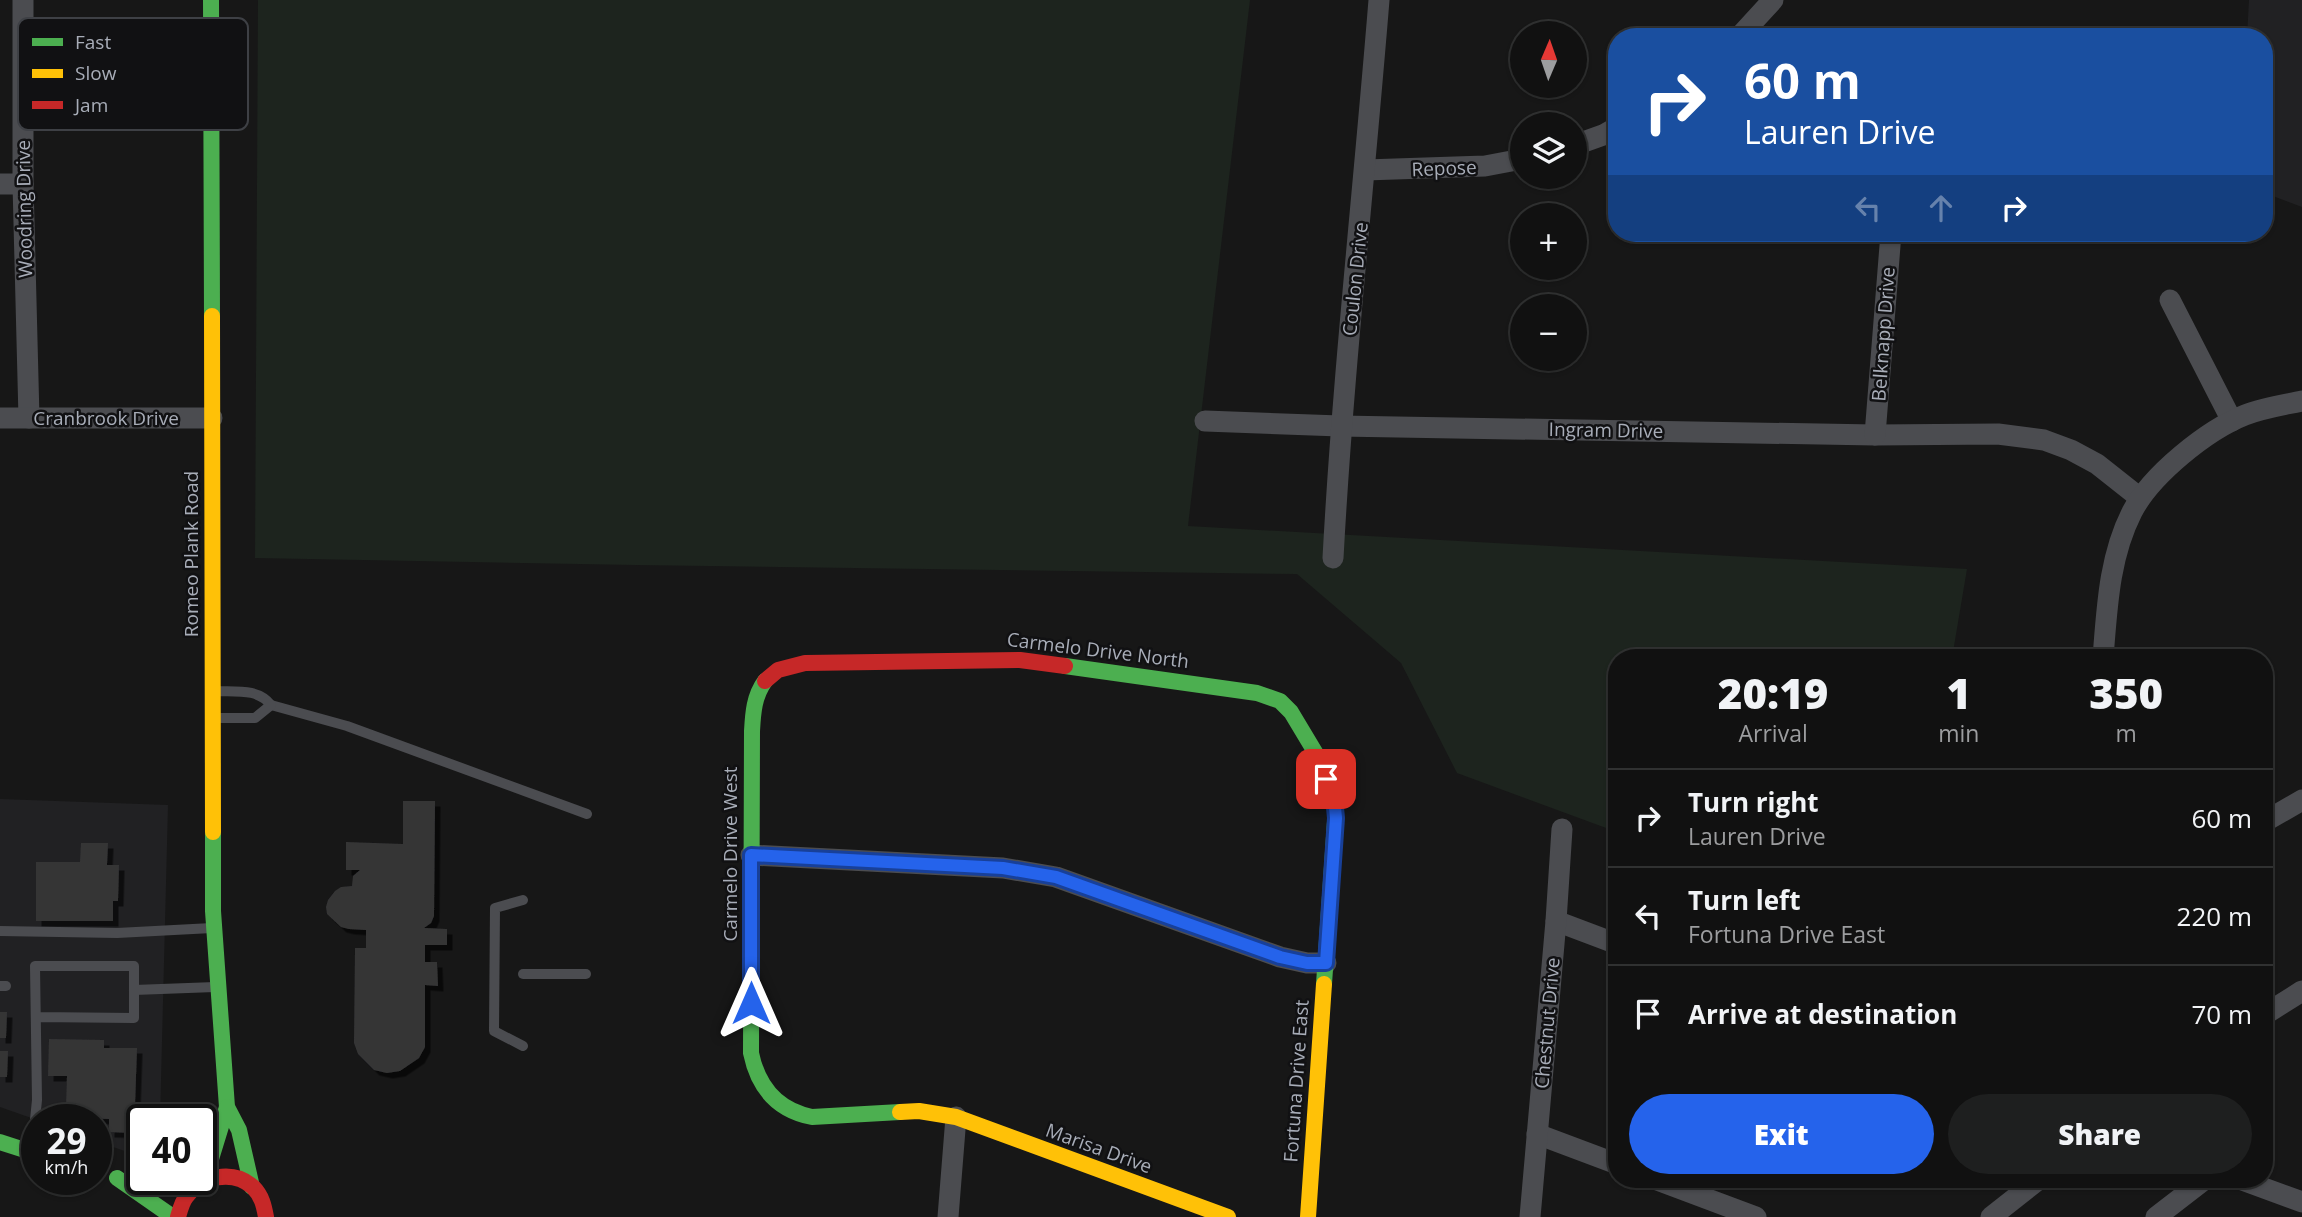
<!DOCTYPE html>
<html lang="en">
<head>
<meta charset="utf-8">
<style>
	body { margin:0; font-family:"Open Sans",sans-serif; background:#1e1f1f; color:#f1f3f6; height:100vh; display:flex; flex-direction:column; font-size:26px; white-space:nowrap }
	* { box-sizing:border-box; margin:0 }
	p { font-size:23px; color:#9c9d9f }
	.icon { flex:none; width:38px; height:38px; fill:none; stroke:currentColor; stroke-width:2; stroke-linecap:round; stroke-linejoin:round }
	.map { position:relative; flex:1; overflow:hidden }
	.details { position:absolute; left:1608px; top:649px; width:665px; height:539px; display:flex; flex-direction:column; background:#111; border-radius:28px; box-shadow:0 2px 5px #0004,0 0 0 2px #303131 }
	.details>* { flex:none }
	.top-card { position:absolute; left:1608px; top:28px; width:665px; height:214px; border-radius:28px; box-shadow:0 2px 5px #0004,0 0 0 2px #303131; background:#1a4fa0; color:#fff; overflow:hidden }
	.needle { width:46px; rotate:2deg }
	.fabs { position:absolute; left:1510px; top:21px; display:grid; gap:14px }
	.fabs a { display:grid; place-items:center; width:77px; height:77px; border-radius:50%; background:#111; box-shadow:0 2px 5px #0004,0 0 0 2px #303131; font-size:35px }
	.speed { position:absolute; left:21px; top:1104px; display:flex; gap:14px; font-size:35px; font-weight:700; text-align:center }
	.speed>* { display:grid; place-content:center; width:91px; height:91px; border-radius:50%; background:#111; box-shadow:0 2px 5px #0004,0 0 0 2px #303131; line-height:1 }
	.speed small { font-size:18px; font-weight:400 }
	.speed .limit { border:4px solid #111; border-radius:10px; background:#fff; color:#111 }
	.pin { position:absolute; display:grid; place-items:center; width:60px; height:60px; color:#fff; margin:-30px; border-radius:14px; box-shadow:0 4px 10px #0006 }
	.me { position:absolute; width:77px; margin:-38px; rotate:0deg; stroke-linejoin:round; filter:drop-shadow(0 0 5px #0008) }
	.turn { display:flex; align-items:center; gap:24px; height:147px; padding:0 21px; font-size:32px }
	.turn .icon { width:91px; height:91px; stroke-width:2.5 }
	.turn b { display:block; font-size:49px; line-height:60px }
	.lanes { display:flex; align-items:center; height:66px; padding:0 21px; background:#0003; justify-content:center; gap:35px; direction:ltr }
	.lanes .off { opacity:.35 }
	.eta { display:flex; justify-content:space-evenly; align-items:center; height:119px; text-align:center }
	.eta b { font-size:42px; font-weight:800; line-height:49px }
	.action { display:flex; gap:14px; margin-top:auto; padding:14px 21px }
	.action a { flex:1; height:80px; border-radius:42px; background:#2563eb; color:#fff; font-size:28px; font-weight:800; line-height:80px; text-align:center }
	.action a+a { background:#1e1f1f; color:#f1f3f6 }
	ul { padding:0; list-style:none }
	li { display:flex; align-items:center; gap:21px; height:98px; padding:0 21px; border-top:2px solid #303131 }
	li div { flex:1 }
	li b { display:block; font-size:26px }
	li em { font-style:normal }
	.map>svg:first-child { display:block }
	.built { fill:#212123 }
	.green { fill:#1d241e }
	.building { fill:#353536; filter:url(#shadow) }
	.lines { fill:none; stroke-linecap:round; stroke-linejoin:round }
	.lane { stroke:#4b4c50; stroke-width:10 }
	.street { stroke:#4b4c50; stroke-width:21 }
	.fast { stroke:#4caf50; stroke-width:16 }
	.slow { stroke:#ffc107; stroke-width:16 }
	.jam { stroke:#c62828; stroke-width:16 }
	.route-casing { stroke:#184099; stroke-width:18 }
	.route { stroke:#2563eb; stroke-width:12 }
	.labels { text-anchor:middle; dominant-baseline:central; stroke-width:5; stroke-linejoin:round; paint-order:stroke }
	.street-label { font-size:19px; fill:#a8adb8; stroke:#111113 }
	.key { fill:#111113; stroke:#3e4045; stroke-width:2 }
	.key-label { font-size:19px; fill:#a8adb8 }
</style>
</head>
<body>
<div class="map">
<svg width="2302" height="1217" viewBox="0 0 2302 1217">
	<defs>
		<filter id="shadow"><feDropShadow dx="5.5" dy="5.5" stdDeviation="0" flood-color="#0009"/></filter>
	</defs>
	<rect width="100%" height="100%" fill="#171717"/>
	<g class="built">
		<polygon points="2249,0 2302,0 2302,207 2265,193 2264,37 2247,37"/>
		<polygon points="0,799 168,805 160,1120 142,1120 142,1157 96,1141 96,1120 37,1120 0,1107"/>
	</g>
	<polygon class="green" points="258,0 1250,0 1188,526 1967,569 1952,658 1617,658 1617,832 1457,773 1401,663 1297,574 635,565 255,558"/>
	<g class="building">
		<polygon points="403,801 435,801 434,916 431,923 424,928 447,929 447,945 425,945 425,962 437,962 438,986 425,985 425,1047 419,1058 400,1071 387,1073 374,1070 358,1054 354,1043 355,948 366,948 366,930 349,929 341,927 327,914 326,907 328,900 335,891 341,887 352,886 353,876 360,870 346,870 346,842 403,844"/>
		<polygon points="81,843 108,843 107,865 119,865 118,901 113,901 113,921 36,921 36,862 80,862"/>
		<polygon points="0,1012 7,1012 6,1038 0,1038"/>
		<polygon points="49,1039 104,1040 104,1048 137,1048 134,1133 109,1132 109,1119 77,1118 77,1109 66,1108 67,1076 48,1076"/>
		<polygon points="0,1051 8,1051 7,1077 0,1077"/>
	</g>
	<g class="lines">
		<g class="lane">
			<polyline points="271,705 347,726 587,814"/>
			<path d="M215,718H255L271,705C258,688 235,692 216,691"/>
			<polyline points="0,931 117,933 212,928"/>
			<polyline points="523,974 586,974"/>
			<polyline points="0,986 6,986"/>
			<polyline points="134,990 215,987"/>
			<polyline points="523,1046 494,1031 495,908 523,900"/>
			<polyline points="32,1149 37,1100 35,966 134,966 134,1018 36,1017"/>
		</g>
		<g class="street">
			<polyline points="23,0 23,184 29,418"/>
			<polyline points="1739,37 1773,0"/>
			<polyline points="1575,145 1603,135 1617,127"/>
			<polyline points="1365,170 1485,166 1522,159"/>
			<polyline points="0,184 23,184"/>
			<polyline points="2170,300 2232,421"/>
			<polyline points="0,418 212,418"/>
			<polyline points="1205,421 1340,426 1875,435 1998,434 2044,440 2071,450 2097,464 2140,498"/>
			<polyline points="1875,435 1891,233"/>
			<path d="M1333,558C1343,372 1364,186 1379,0"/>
			<path d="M2103,658C2107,608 2109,557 2132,512C2151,475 2207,430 2245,415C2263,408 2283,405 2302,401"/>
			<polyline points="2264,822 2302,800"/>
			<polyline points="751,855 1003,868 1056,877 1280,957 1307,963 1326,963"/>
			<polyline points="1556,921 1617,944"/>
			<polyline points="2264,1015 2302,991"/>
			<polyline points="1537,1134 1617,1164"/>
			<polyline points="1657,1180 1756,1217"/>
			<polyline points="2242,1180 2302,1202"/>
			<polyline points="948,1217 956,1117"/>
			<polyline points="1530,1217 1556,921 1562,829"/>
			<polyline points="1991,1217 2038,1180"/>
			<polyline points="2156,1217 2204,1180"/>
		</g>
		<g class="fast">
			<polyline points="211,0 212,316"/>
			<polyline points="1065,666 1257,693 1280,701 1291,712 1315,752 1336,807 1324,984"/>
			<path d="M765,681C754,696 753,713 752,731L751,1053C758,1087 777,1110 812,1117L900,1112"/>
			<polyline points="213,832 213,911 227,1107 239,1130 252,1187"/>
			<polyline points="0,1142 37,1154"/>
			<polyline points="117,1178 173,1217"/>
			<polyline points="201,1181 211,1159 227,1107"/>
		</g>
		<g class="slow">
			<polyline points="212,316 213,832"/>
			<polyline points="900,1112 919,1111 956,1117 1228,1217"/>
			<polyline points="158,1180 194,1186"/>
			<polyline points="1308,1217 1324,984"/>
		</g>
		<g class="jam">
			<polyline points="765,681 778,670 805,663 1020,660 1065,666"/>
			<path d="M178,1217C180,1210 182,1202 186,1197C200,1176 233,1169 253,1187C262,1196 264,1206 266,1217"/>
		</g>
	</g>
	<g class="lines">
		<defs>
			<polyline id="route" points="751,1003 751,855 1003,868 1056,877 1280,957 1307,963 1326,963 1336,818 1334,797 1326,779"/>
		</defs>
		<use href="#route" class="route-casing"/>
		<use href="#route" class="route"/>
	</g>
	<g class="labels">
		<g class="street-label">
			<text transform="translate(1444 168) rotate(-2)">Repose</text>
			<text transform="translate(24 209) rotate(-91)">Woodring Drive</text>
			<text transform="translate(1355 279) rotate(-84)">Coulon Drive</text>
			<text transform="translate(1883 334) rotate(-86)">Belknapp Drive</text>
			<text x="106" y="418">Cranbrook Drive</text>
			<text transform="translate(1606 430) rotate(1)">Ingram Drive</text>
			<text transform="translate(191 554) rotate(-90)">Romeo Plank Road</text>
			<text transform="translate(1098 650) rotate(7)">Carmelo Drive North</text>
			<text transform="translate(730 854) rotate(-90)">Carmelo Drive West</text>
			<text transform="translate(1547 1023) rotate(-85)">Chestnut Drive</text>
			<text transform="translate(1296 1081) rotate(-86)">Fortuna Drive East</text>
			<text transform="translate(1099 1148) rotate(20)">Marisa Drive</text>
		</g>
	</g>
	<rect x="18" y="18" width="230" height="112" rx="10" class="key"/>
	<rect x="32" y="38" width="31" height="8" fill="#4caf50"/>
	<rect x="32" y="69" width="31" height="9" fill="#ffc107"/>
	<rect x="32" y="101" width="31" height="8" fill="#c62828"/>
	<g class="key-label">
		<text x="75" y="49">Fast</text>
		<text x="75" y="80">Slow</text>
		<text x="75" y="112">Jam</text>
	</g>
</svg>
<div class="fabs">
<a><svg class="needle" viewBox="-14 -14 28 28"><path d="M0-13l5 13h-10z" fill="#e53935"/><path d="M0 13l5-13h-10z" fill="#9c9d9f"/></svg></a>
<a><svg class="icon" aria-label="layers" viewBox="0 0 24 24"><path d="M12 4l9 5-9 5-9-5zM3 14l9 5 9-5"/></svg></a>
<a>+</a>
<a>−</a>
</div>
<div class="speed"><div>29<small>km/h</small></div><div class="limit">40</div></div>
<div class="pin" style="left:1326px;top:779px;background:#d93025"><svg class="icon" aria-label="arrive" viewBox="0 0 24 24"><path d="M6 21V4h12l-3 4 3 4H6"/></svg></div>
<svg class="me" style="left:751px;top:1003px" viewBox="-20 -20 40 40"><path d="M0-17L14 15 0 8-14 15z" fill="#2563eb" stroke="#fff" stroke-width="4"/></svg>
<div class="top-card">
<div class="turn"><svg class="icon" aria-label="right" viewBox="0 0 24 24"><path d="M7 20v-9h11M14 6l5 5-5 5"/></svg><div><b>60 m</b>Lauren Drive</div></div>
<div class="lanes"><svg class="icon off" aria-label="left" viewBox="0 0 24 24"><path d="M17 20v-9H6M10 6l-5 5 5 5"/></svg><svg class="icon off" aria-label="ahead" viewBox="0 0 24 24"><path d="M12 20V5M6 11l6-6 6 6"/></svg><svg class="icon" aria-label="right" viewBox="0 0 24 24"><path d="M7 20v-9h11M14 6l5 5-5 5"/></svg></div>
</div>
<section class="details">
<div class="eta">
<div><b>20:19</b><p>Arrival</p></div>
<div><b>1</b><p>min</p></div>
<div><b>350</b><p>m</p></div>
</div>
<ul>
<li><svg class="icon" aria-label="right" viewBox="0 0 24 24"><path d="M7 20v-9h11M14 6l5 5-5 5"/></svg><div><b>Turn right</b><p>Lauren Drive</p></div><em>60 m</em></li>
<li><svg class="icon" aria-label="left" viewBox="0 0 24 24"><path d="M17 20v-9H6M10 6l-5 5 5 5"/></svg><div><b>Turn left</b><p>Fortuna Drive East</p></div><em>220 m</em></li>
<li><svg class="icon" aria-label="arrive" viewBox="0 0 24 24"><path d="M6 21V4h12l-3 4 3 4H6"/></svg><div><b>Arrive at destination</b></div><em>70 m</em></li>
</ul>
<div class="action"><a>Exit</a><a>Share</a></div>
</section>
</div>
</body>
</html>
